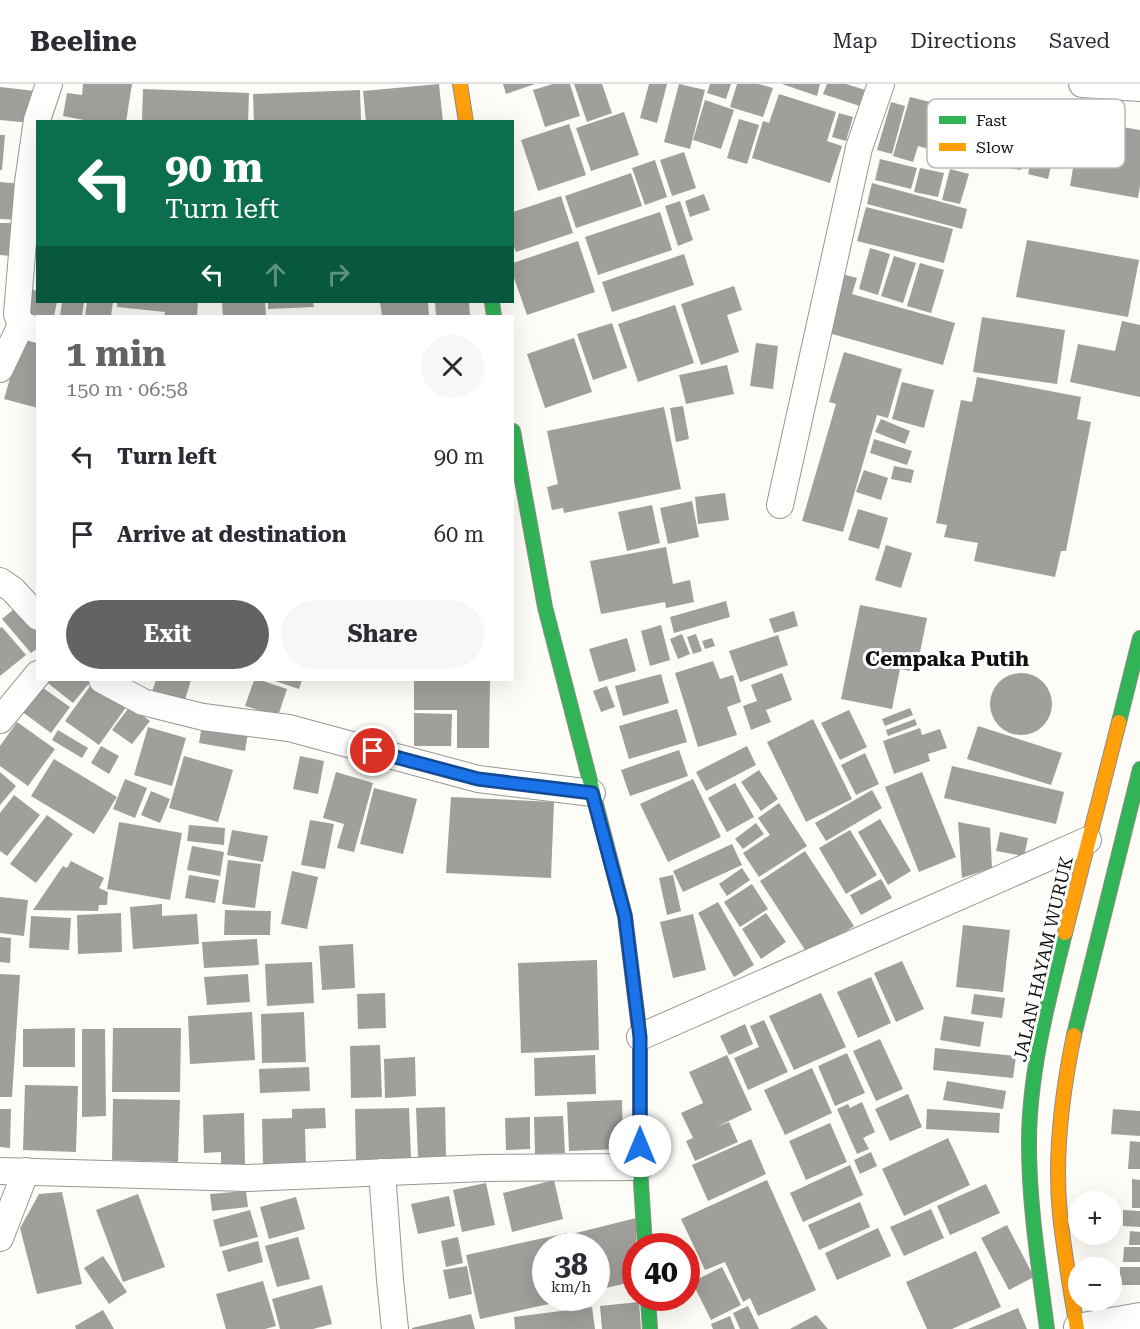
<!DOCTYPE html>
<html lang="en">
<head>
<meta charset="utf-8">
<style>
	body { margin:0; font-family:"Roboto Serif",serif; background:#f7f7f7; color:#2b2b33; height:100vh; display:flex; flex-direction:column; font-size:22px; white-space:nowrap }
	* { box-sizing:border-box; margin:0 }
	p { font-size:20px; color:#7c7c81 }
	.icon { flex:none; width:33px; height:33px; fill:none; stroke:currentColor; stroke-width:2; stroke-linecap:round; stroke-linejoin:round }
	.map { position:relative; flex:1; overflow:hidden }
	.details { position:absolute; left:36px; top:231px; width:478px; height:366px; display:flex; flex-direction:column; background:#fff; border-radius:0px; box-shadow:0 6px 24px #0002 }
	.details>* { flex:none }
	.hud { position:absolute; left:36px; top:36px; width:478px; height:183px; border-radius:0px; box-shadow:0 6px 24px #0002; background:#0b6e4f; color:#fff; overflow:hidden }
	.tools { position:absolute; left:1068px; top:1107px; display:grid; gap:12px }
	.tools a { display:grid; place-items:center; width:54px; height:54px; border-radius:50%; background:#fff; box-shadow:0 6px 24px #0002; font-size:30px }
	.speed { position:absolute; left:532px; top:1149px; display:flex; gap:12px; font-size:30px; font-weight:700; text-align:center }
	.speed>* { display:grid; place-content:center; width:78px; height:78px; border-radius:50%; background:#fff; box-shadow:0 6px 24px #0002; line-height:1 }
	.speed small { font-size:15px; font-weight:400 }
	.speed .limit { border:9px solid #d22; background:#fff; color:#111 }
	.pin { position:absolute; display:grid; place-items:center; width:51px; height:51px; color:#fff; margin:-26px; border:3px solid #fff; border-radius:50%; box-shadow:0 2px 6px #0007 }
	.me { position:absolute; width:66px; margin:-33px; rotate:0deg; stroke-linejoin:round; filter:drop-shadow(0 0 4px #0008) }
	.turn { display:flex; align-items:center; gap:21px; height:126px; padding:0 30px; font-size:27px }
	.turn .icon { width:78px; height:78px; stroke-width:2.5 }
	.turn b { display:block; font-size:42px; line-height:51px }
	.lanes { display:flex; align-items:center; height:57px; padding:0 30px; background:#0003; justify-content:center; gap:30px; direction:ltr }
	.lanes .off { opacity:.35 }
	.round { display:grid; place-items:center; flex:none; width:63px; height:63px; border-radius:32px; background:#f7f7f7 }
	.summary { display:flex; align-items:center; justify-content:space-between; height:102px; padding:0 30px }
	h1 { font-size:36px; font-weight:700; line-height:45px; color:#646362 }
	.cta { display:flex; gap:12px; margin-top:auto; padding:12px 30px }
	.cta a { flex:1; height:69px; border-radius:36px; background:#646362; color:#fff; font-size:24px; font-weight:700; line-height:69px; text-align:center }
	.cta a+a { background:#f7f7f7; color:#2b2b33 }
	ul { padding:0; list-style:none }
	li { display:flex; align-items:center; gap:18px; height:78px; padding:0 30px }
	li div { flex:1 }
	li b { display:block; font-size:22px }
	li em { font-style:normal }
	header { display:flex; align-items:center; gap:36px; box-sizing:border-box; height:84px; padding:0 30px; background:#fff; border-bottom:2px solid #e1e1e2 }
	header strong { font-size:28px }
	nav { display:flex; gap:33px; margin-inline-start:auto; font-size:21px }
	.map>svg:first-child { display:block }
	.building { fill:#a19f9c }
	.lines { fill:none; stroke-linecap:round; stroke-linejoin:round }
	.street-casing { stroke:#979795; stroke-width:28 }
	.fast-casing { stroke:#8e8d8b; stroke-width:16 }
	.slow-casing { stroke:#8e8d8b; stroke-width:16 }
	.street { stroke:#fffffe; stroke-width:26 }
	.fast { stroke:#30b455; stroke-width:14 }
	.slow { stroke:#ff9f0a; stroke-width:14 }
	.route-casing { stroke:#114b97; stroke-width:15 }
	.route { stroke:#1a73e8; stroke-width:10 }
	.labels { text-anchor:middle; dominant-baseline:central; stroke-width:6; stroke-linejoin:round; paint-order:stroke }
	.street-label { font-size:18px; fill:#111; stroke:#fff }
	.quarter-label { font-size:21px; font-weight:bold; fill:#111; stroke:#fff }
	.key { fill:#fff; stroke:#b8b8b8; stroke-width:1.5 }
	.key-label { font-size:16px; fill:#111 }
</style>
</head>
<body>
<header>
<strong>Beeline</strong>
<nav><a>Map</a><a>Directions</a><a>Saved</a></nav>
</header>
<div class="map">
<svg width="1140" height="1245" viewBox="0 0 1140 1245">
	<rect width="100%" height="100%" fill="#fdfcf7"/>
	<g class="building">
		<polygon points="83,0 132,0 126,38 94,38 63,32 67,9 82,11"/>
		<polygon points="439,0 443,38 366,38 363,7"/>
		<polygon points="503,0 535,0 506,10"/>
		<polygon points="553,0 570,0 580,32 545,43 533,6"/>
		<polygon points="574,0 602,0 612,29 587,38"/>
		<polygon points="649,0 667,0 657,39 640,34"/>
		<polygon points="679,0 705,6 690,65 664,58"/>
		<polygon points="710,0 731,0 726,15 707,9"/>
		<polygon points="737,0 758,0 773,4 763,33 730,23"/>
		<polygon points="782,0 820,0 817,12"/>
		<polygon points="827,0 846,0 872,8 866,24 823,10"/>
		<polygon points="0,3 35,7 31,39 0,36"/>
		<polygon points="143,5 249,9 248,38 142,38"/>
		<polygon points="360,6 361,38 254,38 253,10"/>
		<polygon points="779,10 836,28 827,57 842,62 830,99 752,74 763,37 769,39"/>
		<polygon points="910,13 930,18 928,25 957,32 946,70 918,62 913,78 893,72"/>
		<polygon points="705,16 734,26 721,65 693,56"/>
		<polygon points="891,18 905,22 892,70 877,66"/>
		<polygon points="987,23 1032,31 1021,86 977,79"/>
		<polygon points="624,28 639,71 591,87 576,44"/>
		<polygon points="839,29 853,33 846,57 832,53"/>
		<polygon points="739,35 759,41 747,80 727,74"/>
		<polygon points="1040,35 1061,40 1048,95 1028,90"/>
		<polygon points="1081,36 1140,46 1140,102 1138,114 1070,102"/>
		<polygon points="569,40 586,91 538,107 521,56"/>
		<polygon points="0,51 5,51 2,86 0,86"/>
		<polygon points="684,68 696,104 672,112 660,76"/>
		<polygon points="880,75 917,84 911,105 875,96"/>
		<polygon points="655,76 667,113 645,121 632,84"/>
		<polygon points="920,84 944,89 938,113 914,108"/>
		<polygon points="950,85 969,90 960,120 942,116"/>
		<polygon points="631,89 642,122 576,144 565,112"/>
		<polygon points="0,98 23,100 20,136 0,135"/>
		<polygon points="872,99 967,125 962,145 867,120"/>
		<polygon points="704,110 710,126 690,133 685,117"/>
		<polygon points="561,112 573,149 516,168 513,160 513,128"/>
		<polygon points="680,117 693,156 678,162 665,122"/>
		<polygon points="866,123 953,145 944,179 857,157"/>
		<polygon points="660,128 672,166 598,191 585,153"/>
		<polygon points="0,139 14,139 12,172 0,171"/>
		<polygon points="1027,156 1139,176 1128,233 1016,213"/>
		<polygon points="578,157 595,208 527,231 513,191 513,179"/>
		<polygon points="870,164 890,170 878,211 859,205"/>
		<polygon points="684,170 694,201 612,228 602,198"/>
		<polygon points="894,172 916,179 903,219 881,212"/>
		<polygon points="920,179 944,186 931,229 907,222"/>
		<polygon points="842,190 857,194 852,210 955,239 943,281 825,248"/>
		<polygon points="734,202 742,226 727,231 739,268 701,281 681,220"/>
		<polygon points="30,205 38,207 38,218 57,218 54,232 25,230"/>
		<polygon points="62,218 84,218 82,232 60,232"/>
		<polygon points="87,218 113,218 111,232 85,232"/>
		<polygon points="117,218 198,218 197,232 164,232 165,228 117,223"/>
		<polygon points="222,218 265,218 266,232 223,232"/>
		<polygon points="268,218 313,218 314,223 268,225"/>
		<polygon points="380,218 428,218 429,232 382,232"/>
		<polygon points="435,218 469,218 470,232 436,232"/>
		<polygon points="675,221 694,279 638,298 618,240"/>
		<polygon points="982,233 1065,246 1057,300 973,288"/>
		<polygon points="1122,237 1140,241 1140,313 1070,298 1078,260 1115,267"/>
		<polygon points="612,239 627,284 593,296 577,250"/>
		<polygon points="23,250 38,254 38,324 4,315"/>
		<polygon points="574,254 592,308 545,324 527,270"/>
		<polygon points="756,259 778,262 773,305 750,302"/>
		<polygon points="844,268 902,285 888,334 877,331 843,448 802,437 836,320 829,318"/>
		<polygon points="727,281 734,310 686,320 679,291"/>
		<polygon points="977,293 1081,313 1077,335 1091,338 1066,467 1061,467 1055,493 974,477 978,459 944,453 947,441 936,439 961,316 972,318"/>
		<polygon points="902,298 934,306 924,344 892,335"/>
		<polygon points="683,322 689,355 676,358 670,324"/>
		<polygon points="664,323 681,405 564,429 563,424 552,426 547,403 558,400 547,347"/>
		<polygon points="881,335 910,347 905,360 875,348"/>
		<polygon points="874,355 912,367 907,381 870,369"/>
		<polygon points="894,382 914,386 911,399 891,395"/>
		<polygon points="864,386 888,394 881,416 856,408"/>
		<polygon points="725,409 729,436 698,440 695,413"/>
		<polygon points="692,417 699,453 668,460 660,424"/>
		<polygon points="652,421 660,459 627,467 618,428"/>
		<polygon points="858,425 888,434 879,465 848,456"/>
		<polygon points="886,461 912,469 901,504 875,496"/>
		<polygon points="666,463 673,500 690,496 694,518 666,524 665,518 601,530 590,477"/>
		<polygon points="726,517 730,533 674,549 670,533"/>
		<polygon points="19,521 38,543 38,564 31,569 2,535"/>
		<polygon points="860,521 927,534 916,588 900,585 892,625 841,615"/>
		<polygon points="794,527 798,542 774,549 769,535"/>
		<polygon points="661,541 670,576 650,582 641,547"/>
		<polygon points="2,543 26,571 0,592 0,544"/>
		<polygon points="682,550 690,570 678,575 670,555"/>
		<polygon points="696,550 702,567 693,570 687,553"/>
		<polygon points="778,551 788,581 740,598 729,567"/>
		<polygon points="627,554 636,587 599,598 589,565"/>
		<polygon points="712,554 715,562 705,565 702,557"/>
		<polygon points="713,577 720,595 733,591 741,618 727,623 737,651 698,663 675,589"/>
		<circle cx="1021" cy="620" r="31"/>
		<polygon points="782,589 792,616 766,626 771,638 751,646 743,622 757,617 751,601"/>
		<polygon points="661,590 669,619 623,632 615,602"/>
		<polygon points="44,596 89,596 91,597 73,619"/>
		<polygon points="156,596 191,596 184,619 152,608"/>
		<polygon points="254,596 260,596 287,605 278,632 245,622"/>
		<polygon points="272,596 302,596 299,605"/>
		<polygon points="414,596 490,596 489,664 457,664 457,626 414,626"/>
		<polygon points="93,598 127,622 99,661 65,637"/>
		<polygon points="36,599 70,623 51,649 17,624"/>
		<polygon points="607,602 615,623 601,628 593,607"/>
		<polygon points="130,622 150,637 132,660 112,646"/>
		<polygon points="910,624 913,631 885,642 882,635"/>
		<polygon points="677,625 687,658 629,675 619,642"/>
		<polygon points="849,626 867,663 840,676 821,639"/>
		<polygon points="414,629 452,630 451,662 414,662"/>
		<polygon points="813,635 852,715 806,738 767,658"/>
		<polygon points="915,635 917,641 888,652 886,646"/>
		<polygon points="17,638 55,665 28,702 0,682 0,662"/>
		<polygon points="202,641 248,649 245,667 199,659"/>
		<polygon points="978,642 1062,669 1051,701 967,675"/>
		<polygon points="148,643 186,654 172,702 134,691"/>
		<polygon points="920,644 922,651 940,645 947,664 928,670 930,677 894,690 883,657"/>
		<polygon points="58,646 88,664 82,674 52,656"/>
		<polygon points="101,662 119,672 109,690 91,679"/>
		<polygon points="747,662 756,681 706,707 696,688"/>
		<polygon points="679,666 688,692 630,712 621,686"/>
		<polygon points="865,669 879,700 856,711 841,681"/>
		<polygon points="184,672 233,686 218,738 169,724"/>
		<polygon points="300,672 324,677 318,710 293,705"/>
		<polygon points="54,675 117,713 94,750 31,712"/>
		<polygon points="952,682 1064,708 1056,740 944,714"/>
		<polygon points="759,686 778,715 761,727 741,698"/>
		<polygon points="0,688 16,702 0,721"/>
		<polygon points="336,688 373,699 354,768 337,764 344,740 323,734"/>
		<polygon points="922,688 956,773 919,788 885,703"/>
		<polygon points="125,695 147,704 135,734 113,725"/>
		<polygon points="693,695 721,753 668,778 640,720"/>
		<polygon points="735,699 754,733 727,748 708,714"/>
		<polygon points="374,704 417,715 403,770 360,760"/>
		<polygon points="872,706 882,724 826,757 815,739"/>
		<polygon points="151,707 170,715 160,739 141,731"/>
		<polygon points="14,711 40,731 7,772 0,767 0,729"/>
		<polygon points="451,713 554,718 551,794 446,789"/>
		<polygon points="779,719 807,762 759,793 743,769 770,751 758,734"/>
		<polygon points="47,731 73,750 36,799 10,780"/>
		<polygon points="880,735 911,787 888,801 858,748"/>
		<polygon points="310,736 334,740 325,785 301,781"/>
		<polygon points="119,738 182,749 170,816 107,805"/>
		<polygon points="958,738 990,744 992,784 962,794"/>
		<polygon points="756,739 764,750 743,765 735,755"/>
		<polygon points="189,741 225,744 224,761 187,757"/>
		<polygon points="232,746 268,752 263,778 227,771"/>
		<polygon points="850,746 877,791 846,810 819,764"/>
		<polygon points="1000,748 1028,754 1024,772 996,767"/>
		<polygon points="732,760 742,781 683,808 673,787"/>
		<polygon points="192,762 224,768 220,792 187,786"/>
		<polygon points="805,767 854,842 809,872 760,797"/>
		<polygon points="228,776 261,780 255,824 222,820"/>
		<polygon points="71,777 104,794 99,804 108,808 107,821 99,821 98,827 33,826 63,782 67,784"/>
		<polygon points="742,784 750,796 727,812 719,800"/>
		<polygon points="292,787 318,793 307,845 281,840"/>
		<polygon points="189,791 219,796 215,819 185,814"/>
		<polygon points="673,791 681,827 667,831 659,794"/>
		<polygon points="881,795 892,814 861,831 850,811"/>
		<polygon points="752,800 768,825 740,843 724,818"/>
		<polygon points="0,813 28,816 24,852 0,849"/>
		<polygon points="718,818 754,881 734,893 698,829"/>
		<polygon points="162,820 162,832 197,830 199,860 133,865 130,823"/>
		<polygon points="225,826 271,827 270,851 224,851"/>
		<polygon points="121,829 122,868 78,870 77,831"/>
		<polygon points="766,829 786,858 761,875 742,845"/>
		<polygon points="693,830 706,886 673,894 660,838"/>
		<polygon points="31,832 71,834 69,866 29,864"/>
		<polygon points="963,841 1010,846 1003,908 956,903"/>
		<polygon points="0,853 11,854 10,879 0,878"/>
		<polygon points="257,855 259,881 204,884 202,858"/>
		<polygon points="353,860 355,904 322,906 319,862"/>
		<polygon points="597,876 599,966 521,969 518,879"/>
		<polygon points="902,877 924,925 896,938 874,889"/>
		<polygon points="312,878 314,919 267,922 265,880"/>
		<polygon points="0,890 20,891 12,1013 0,1013"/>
		<polygon points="248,890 250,918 207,921 204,893"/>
		<polygon points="871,893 891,939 858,954 837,908"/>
		<polygon points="385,909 386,944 358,945 357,910"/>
		<polygon points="821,909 846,963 794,986 769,932"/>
		<polygon points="974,910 1005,914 1002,934 971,930"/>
		<polygon points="252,928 255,976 190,980 188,932"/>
		<polygon points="304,928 306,978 262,979 261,930"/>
		<polygon points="944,932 984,938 980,963 940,956"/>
		<polygon points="764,936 788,988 748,1006 734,974 759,963 750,942"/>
		<polygon points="745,940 753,960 729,971 720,952"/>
		<polygon points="75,944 75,983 23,983 23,945"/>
		<polygon points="113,944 181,944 180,1008 112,1008"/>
		<polygon points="82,945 105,945 106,1032 82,1033"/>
		<polygon points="880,955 903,1005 876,1017 853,967"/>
		<polygon points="380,961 382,1013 351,1014 350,962"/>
		<polygon points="935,964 1016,972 1013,994 933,986"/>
		<polygon points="847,969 865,1009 835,1022 818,982"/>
		<polygon points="595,971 596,1010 535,1012 534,974"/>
		<polygon points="727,971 752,1026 716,1043 729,1038 738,1058 695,1077 686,1057 693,1054 681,1029 703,1019 689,988"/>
		<polygon points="415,973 416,1012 385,1014 384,975"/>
		<polygon points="309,983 310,1007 260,1009 259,985"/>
		<polygon points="812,984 832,1029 785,1051 764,1006"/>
		<polygon points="947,997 1006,1007 1003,1025 943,1016"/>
		<polygon points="25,1001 78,1002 76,1068 23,1066"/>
		<polygon points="908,1010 922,1043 890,1057 875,1025"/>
		<polygon points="113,1015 180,1016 178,1078 112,1076"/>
		<polygon points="622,1016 623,1065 569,1067 567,1018"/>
		<polygon points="862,1018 875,1048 863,1054 869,1065 857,1070 837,1025 848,1020 850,1024"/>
		<polygon points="445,1023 446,1073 418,1074 416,1024"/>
		<polygon points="325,1024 326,1044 305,1045 306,1081 263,1082 262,1035 292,1034 292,1025"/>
		<polygon points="409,1024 411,1074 356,1076 355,1025"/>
		<polygon points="0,1025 11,1025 10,1064 0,1063"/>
		<polygon points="927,1025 1000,1029 999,1049 926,1045"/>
		<polygon points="1113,1025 1140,1027 1140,1052 1111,1050"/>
		<polygon points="244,1029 245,1080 221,1080 221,1068 204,1069 203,1031"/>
		<polygon points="563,1032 565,1069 535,1070 534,1033"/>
		<polygon points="530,1033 530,1065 506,1066 505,1034"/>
		<polygon points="830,1039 847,1078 806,1096 789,1057"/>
		<polygon points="948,1054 970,1101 904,1132 882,1085"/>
		<polygon points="751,1055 766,1090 708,1117 692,1081"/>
		<polygon points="1130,1057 1140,1058 1140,1085 1128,1085"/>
		<polygon points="871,1068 877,1082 860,1090 854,1076"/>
		<polygon points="850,1081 863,1111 803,1138 790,1109"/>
		<polygon points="1132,1095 1140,1096 1140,1124 1132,1124"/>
		<polygon points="554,1096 563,1135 512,1148 503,1109"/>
		<polygon points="767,1096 816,1206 758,1232 750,1214 743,1218 725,1178 705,1186 681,1135"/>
		<polygon points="486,1099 495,1141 462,1148 453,1106"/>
		<polygon points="986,1100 1000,1129 950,1151 937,1122"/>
		<polygon points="246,1107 248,1123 212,1127 210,1110"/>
		<polygon points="62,1108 82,1200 37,1210 20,1144 39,1110"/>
		<polygon points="138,1110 165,1183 123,1198 96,1126"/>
		<polygon points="449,1112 455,1142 418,1150 411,1120"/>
		<polygon points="296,1113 305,1145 269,1155 260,1123"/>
		<polygon points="860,1118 870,1143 819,1166 808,1141"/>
		<polygon points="931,1125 944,1154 904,1172 890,1143"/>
		<polygon points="250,1126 258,1153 220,1163 213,1136"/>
		<polygon points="1123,1126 1140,1127 1140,1143 1123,1142"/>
		<polygon points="636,1134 636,1197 597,1206 597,1162 576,1162 572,1150"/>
		<polygon points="1007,1141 1034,1193 1009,1206 981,1154"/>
		<polygon points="878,1144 891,1172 837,1196 825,1169"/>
		<polygon points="1130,1147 1140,1148 1140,1161 1129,1161"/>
		<polygon points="567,1149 570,1162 546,1162 546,1214 576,1214 480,1235 466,1171"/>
		<polygon points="298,1153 310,1195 277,1203 265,1162"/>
		<polygon points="458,1153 463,1179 446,1183 441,1157"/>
		<polygon points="258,1157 263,1178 228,1188 222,1167"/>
		<polygon points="1124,1163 1140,1163 1140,1178 1123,1178"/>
		<polygon points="976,1167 1001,1223 952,1245 927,1245 906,1198"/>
		<polygon points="103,1172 127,1208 109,1220 84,1184"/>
		<polygon points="467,1182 472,1210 449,1215 443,1186"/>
		<polygon points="722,1183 741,1221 711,1236 692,1198"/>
		<rect x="1120" y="1183" width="20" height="18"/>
		<polygon points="263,1197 276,1242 265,1245 226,1245 216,1210"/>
		<polygon points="322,1201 332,1240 313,1245 280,1245 272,1215"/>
		<polygon points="639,1218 641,1245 602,1245 600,1222"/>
		<polygon points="748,1222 759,1245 740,1245 733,1229"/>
		<polygon points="592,1223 595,1245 515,1245 514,1233"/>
		<polygon points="1018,1224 1027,1245 968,1245"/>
		<polygon points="103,1226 114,1245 76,1245 75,1242"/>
		<polygon points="471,1230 475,1245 412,1245 412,1244"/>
		<polygon points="816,1231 828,1245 790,1245"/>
		<polygon points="730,1232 735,1245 713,1245 711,1240"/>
	</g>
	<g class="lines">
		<defs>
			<g id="street">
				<polyline points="1082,0 1140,4"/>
				<polyline points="38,246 21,241 17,230 28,98 37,36 49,0"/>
				<polyline points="0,285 21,241"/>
				<polyline points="780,421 859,64 881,0"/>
				<polyline points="0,497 13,506 38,533"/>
				<polyline points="102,596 143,618 203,633 289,644 478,695 592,709"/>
				<polyline points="0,636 38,590"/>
				<polyline points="640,953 1088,756"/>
				<polyline points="0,1087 247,1094 484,1084 640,1083"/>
				<polyline points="382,1088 390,1196 395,1245"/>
				<polyline points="0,1154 26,1087"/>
				<polyline points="1077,1243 1140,1232"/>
			</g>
			<g id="fast">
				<polyline points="492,218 494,232"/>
				<polyline points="513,347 545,523 625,832 640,953 640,1083 645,1162"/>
				<polyline points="1119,638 1140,554"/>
				<polyline points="1074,951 1140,685"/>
				<polyline points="648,1214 650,1245"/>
				<path d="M1047,1245C1039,1183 1029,1122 1029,1059C1029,989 1048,917 1065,849"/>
			</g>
			<g id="slow">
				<polyline points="460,0 466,38"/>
				<polyline points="1065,849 1119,638"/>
				<path d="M1074,951C1062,1009 1054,1071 1060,1130C1064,1169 1071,1207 1077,1245"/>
			</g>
		</defs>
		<use href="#street" class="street-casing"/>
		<use href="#fast" class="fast-casing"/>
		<use href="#slow" class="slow-casing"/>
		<use href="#street" class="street"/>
		<use href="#fast" class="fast"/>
		<use href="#slow" class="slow"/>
	</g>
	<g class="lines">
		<defs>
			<polyline id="route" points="373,667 478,695 592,709 625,832 640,953 640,1062"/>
		</defs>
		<use href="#route" class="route-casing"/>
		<use href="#route" class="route"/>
	</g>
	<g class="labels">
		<g class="street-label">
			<text transform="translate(1043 875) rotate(-77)">JALAN HAYAM WURUK</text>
		</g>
		<g class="quarter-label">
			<text x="947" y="575">Cempaka Putih</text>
		</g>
	</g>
	<rect x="927" y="15" width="198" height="69" rx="9" class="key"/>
	<rect x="939" y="32" width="27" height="8" fill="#30b455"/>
	<rect x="939" y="59" width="27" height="8" fill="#ff9f0a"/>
	<g class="key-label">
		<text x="976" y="42">Fast</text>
		<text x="976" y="69">Slow</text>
	</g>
</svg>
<div class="tools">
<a>+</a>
<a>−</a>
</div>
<div class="speed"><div>38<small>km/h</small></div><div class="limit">40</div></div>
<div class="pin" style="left:373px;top:667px;background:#d93025"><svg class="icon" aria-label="arrive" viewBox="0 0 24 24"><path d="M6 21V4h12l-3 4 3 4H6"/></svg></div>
<svg class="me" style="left:640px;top:1062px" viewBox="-20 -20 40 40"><circle r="19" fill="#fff"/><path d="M0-13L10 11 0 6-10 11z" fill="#1a73e8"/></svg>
<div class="hud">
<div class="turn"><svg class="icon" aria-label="left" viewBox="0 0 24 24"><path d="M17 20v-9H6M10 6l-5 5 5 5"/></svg><div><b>90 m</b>Turn left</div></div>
<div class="lanes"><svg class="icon" aria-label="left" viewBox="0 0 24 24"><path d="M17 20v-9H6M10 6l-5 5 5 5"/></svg><svg class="icon off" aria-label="ahead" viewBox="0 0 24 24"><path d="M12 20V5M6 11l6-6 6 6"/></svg><svg class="icon off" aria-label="right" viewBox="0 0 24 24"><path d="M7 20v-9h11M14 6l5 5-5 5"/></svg></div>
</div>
<section class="details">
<div class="summary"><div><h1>1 min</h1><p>150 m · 06:58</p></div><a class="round"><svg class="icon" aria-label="close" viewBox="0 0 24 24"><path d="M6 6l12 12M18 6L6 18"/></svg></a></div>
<ul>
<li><svg class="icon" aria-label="left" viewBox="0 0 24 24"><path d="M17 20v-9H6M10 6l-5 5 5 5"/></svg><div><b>Turn left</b></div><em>90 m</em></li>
<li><svg class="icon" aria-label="arrive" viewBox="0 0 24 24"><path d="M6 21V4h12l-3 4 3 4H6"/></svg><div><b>Arrive at destination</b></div><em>60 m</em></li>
</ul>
<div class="cta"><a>Exit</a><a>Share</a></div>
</section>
</div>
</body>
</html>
